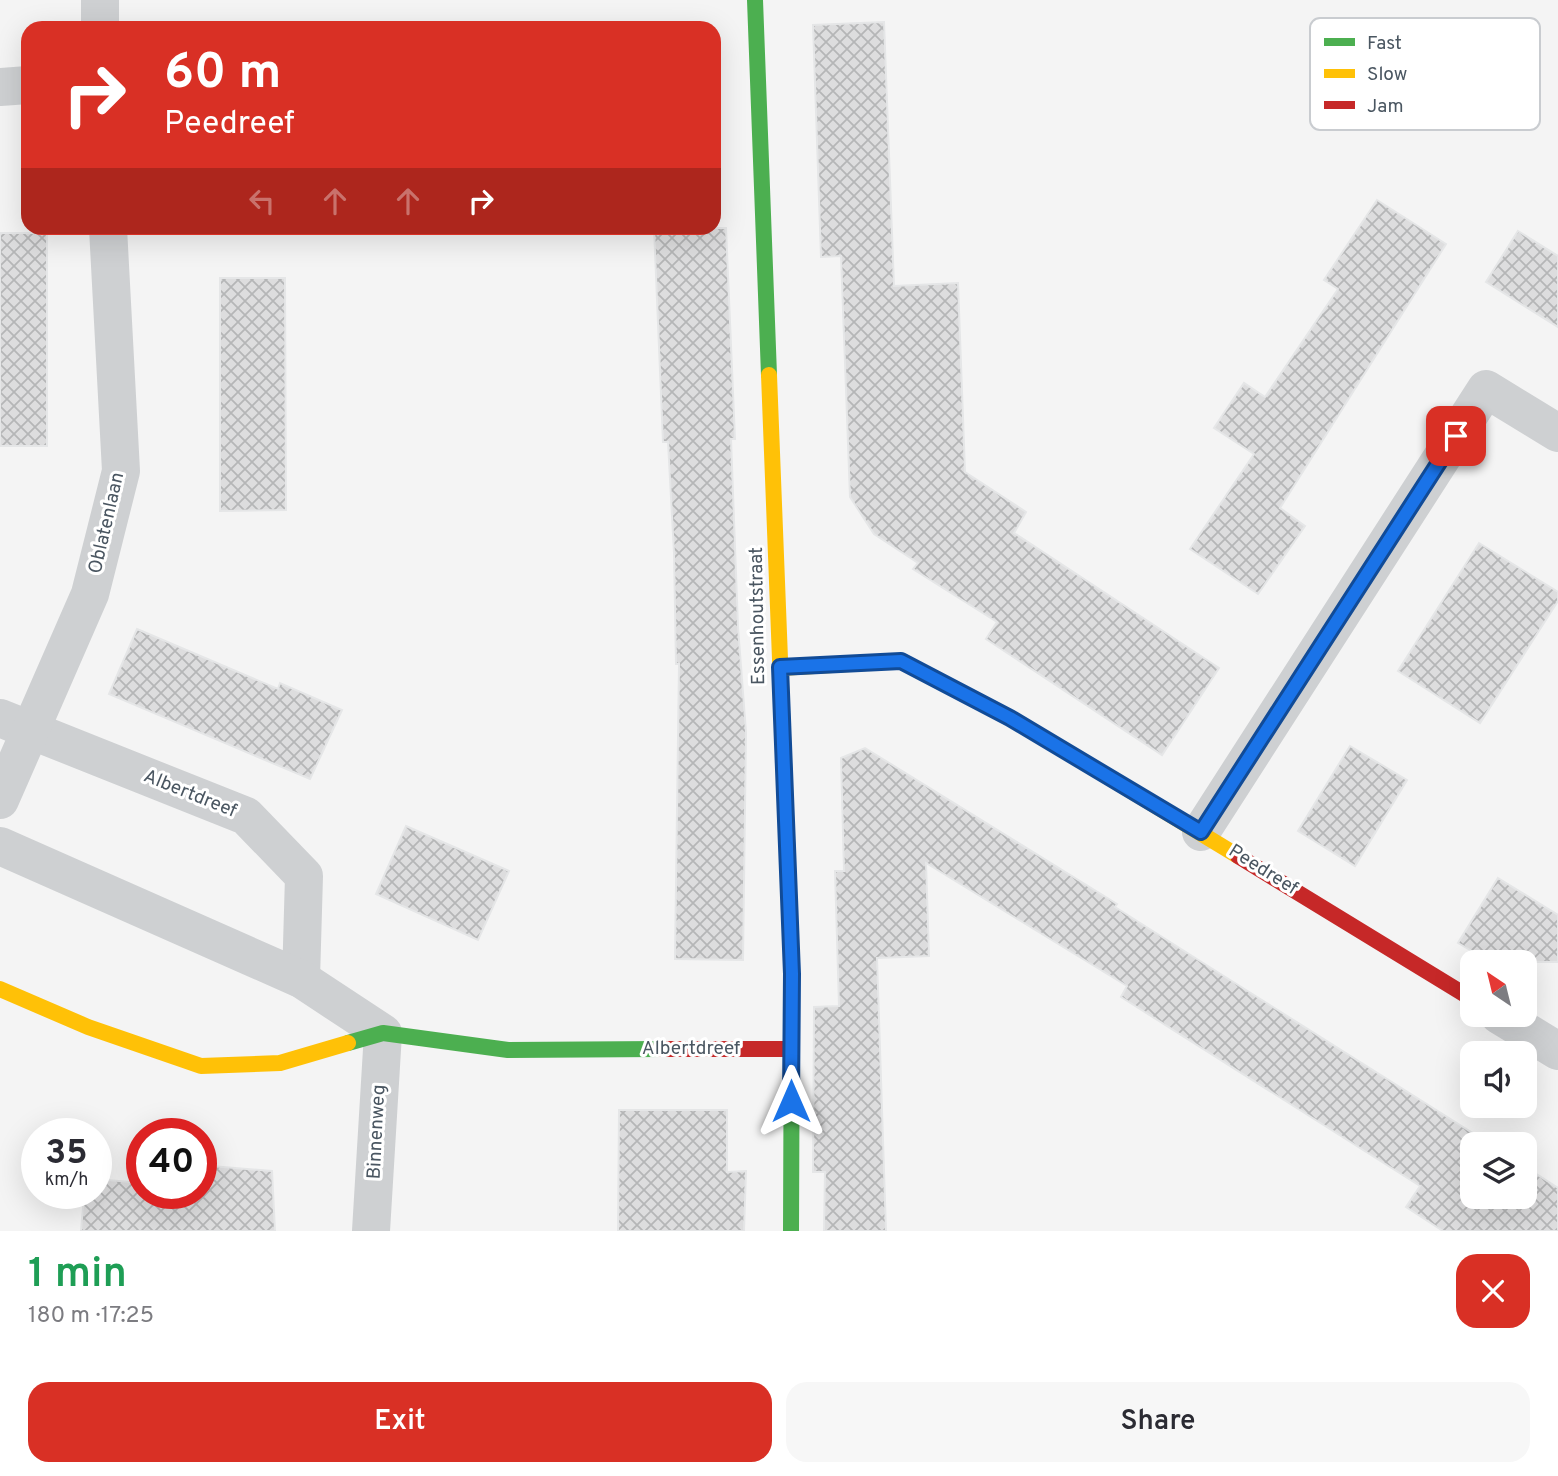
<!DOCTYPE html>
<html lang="en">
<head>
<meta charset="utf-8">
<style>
	body { margin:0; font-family:Overpass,sans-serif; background:#f7f7f7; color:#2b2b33; height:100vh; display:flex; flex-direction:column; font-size:26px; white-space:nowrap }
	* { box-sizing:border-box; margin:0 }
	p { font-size:23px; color:#7c7c81 }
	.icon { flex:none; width:38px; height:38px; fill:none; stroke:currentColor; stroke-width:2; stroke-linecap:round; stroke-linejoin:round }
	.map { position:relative; height:1231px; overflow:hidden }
	.panel { display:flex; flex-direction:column; background:#fff; flex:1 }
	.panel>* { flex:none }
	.guide { position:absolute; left:21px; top:21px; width:700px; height:214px; border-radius:21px; box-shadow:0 7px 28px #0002; background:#d93025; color:#fff; overflow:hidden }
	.needle { width:46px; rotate:325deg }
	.buttons { position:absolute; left:1460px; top:950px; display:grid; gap:14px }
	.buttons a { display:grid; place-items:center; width:77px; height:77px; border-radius:14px; background:#fff; box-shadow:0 7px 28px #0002; font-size:35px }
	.speed { position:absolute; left:21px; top:1118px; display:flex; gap:14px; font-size:35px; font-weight:700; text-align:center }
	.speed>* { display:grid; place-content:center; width:91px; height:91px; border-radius:50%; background:#fff; box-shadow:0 7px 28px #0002; line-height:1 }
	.speed small { font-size:18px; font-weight:400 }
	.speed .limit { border:10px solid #d22; background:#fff; color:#111 }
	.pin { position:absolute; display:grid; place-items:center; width:60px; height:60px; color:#fff; margin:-30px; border-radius:14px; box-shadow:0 4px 10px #0006 }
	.me { position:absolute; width:77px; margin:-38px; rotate:0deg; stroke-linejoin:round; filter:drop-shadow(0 0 5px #0008) }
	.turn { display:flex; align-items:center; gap:24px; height:147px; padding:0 28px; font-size:32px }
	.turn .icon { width:91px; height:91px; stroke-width:2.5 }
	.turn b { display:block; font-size:49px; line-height:60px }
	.lanes { display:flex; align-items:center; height:66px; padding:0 28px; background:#0003; justify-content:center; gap:35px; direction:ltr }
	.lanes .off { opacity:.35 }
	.round { display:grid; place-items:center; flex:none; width:74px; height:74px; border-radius:21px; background:#f7f7f7 }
	.summary { display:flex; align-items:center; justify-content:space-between; height:119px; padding:0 28px }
	h1 { font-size:42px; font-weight:600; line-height:52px; color:#1e9e55 }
	.action { display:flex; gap:14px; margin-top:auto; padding:14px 28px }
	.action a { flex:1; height:80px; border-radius:21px; background:#d93025; color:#fff; font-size:28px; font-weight:600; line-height:80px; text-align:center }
	.action a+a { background:#f7f7f7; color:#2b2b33 }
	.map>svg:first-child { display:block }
	.building { fill:url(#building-cross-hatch); stroke:#e5e6e7; stroke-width:2 }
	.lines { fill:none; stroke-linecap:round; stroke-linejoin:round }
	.street { stroke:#ced0d2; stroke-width:38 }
	.fast { stroke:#4caf50; stroke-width:16 }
	.slow { stroke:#ffc107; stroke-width:16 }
	.jam { stroke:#c62828; stroke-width:16 }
	.route-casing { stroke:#114b97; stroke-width:18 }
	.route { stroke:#1a73e8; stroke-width:12 }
	.labels { text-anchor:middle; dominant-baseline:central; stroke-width:6; stroke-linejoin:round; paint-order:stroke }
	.street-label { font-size:19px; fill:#4a5661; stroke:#fff }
	.key { fill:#fff; stroke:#c9ccd0; stroke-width:2 }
	.key-label { font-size:19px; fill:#4a5661 }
</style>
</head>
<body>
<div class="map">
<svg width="1558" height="1231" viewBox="0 0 1558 1231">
	<defs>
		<pattern id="building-cross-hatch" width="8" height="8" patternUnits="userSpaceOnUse" patternTransform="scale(1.75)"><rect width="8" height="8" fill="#ddddde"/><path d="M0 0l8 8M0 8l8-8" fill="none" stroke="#b5b6b7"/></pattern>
	</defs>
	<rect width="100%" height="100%" fill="#f4f4f4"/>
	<g class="building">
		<polygon points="884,22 894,286 958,283 965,472 1026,512 1014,533 1219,668 1162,755 986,639 997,622 913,569 918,563 874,534 850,497 841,256 821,257 813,25"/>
		<polygon points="1377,200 1446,244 1280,508 1305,526 1258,594 1190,549 1254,454 1214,428 1244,383 1265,397 1338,289 1324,280"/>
		<polygon points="654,228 726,228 735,439 731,439 738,627 746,732 743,960 675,959 679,664 676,664 674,553 668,442 663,442"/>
		<polygon points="1518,231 1558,256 1558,327 1486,282"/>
		<rect x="0" y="233" width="47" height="213"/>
		<polygon points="220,278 285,278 286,510 220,511"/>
		<polygon points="1479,543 1558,592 1558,601 1480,723 1398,671"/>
		<polygon points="137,629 278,689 280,683 342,710 310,779 109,694"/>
		<polygon points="1350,746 1407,780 1355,866 1298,831"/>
		<polygon points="865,748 1117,904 1115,907 1200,961 1490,1144 1472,1144 1472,1197 1524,1197 1524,1166 1558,1188 1558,1231 1443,1231 1406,1207 1420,1186 1121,997 1127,986 926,863 929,956 877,958 886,1231 824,1231 825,1172 813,1172 814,1007 839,1006 835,871 844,871 841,758"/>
		<polygon points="406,826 509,871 478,940 376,894"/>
		<polygon points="1498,878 1558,915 1558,962 1491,962 1458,943"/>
		<polygon points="619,1110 727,1110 727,1172 746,1171 744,1231 618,1231"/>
		<polygon points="211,1166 272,1171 275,1231 81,1231 84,1194 96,1194 96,1179 142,1183 142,1194 201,1194 201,1187 207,1188"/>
	</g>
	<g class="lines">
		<g class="street">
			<polyline points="100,0 100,28"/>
			<polyline points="0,87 28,85"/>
			<polyline points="0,718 246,816 304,876 301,979"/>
			<polyline points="0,800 90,594 121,471 108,228"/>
			<polyline points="1201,832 1486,389 1558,433"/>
			<polyline points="0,846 301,979 383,1033 371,1231"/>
			<polyline points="1499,1015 1558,1051"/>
		</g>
		<g class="fast">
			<polyline points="755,0 769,375"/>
			<polyline points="787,840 792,974 791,1231"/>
			<polyline points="348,1043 383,1033 508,1050 660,1049"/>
		</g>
		<g class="slow">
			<polyline points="769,375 787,840"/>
			<polyline points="780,668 901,661 1011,718 1238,856"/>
			<polyline points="0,989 88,1027 201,1066 280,1063 348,1043"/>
		</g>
		<g class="jam">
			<polyline points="1238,856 1472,999"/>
			<polyline points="660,1049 790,1049"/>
		</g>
	</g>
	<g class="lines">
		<defs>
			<polyline id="route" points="791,1101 792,974 780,667 901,661 1010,718 1201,832 1456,436"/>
		</defs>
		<use href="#route" class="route-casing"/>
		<use href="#route" class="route"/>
	</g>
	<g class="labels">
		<g class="street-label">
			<text transform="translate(107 523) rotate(-77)">Oblatenlaan</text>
			<text transform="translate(758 616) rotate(-91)">Essenhoutstraat</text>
			<text transform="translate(190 794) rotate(22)">Albertdreef</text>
			<text transform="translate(1263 870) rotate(32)">Peedreef</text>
			<text x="691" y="1049">Albertdreef</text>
			<text transform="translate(377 1132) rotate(-87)">Binnenweg</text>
		</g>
	</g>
	<rect x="1310" y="18" width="230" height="112" rx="10" class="key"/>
	<rect x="1324" y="38" width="31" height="8" fill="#4caf50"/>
	<rect x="1324" y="69" width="31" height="9" fill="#ffc107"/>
	<rect x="1324" y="101" width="31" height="8" fill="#c62828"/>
	<g class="key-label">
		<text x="1367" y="49">Fast</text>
		<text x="1367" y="80">Slow</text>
		<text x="1367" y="112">Jam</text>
	</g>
</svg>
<div class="buttons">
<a><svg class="needle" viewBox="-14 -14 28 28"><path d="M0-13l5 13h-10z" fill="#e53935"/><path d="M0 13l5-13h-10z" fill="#7c7c81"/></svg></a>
<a><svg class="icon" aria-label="sound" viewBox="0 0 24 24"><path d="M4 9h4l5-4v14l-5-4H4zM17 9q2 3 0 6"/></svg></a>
<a><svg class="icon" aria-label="layers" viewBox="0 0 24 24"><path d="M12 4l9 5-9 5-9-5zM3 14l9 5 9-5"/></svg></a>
</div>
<div class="speed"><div>35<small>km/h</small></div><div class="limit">40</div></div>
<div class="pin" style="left:1456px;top:436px;background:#d93025"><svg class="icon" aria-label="arrive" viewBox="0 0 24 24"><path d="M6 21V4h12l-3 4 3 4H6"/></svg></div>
<svg class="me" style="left:791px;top:1101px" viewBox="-20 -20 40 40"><path d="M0-17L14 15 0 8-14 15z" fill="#1a73e8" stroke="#fff" stroke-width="4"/></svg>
<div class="guide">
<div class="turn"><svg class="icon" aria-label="right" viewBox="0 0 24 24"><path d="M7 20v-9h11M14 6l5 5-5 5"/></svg><div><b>60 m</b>Peedreef</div></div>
<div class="lanes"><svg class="icon off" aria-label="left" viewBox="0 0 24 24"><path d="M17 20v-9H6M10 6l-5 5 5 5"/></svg><svg class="icon off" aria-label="ahead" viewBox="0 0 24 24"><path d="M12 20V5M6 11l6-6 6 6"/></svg><svg class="icon off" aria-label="ahead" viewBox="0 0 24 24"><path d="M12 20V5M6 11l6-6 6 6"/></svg><svg class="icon" aria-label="right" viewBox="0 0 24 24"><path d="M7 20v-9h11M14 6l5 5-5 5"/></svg></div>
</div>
</div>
<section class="panel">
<div class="summary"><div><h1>1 min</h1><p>180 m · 17:25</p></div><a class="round" style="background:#d93025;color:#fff"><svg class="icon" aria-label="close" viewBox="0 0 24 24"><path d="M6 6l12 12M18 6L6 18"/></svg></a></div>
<div class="action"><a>Exit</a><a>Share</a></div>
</section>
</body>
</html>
